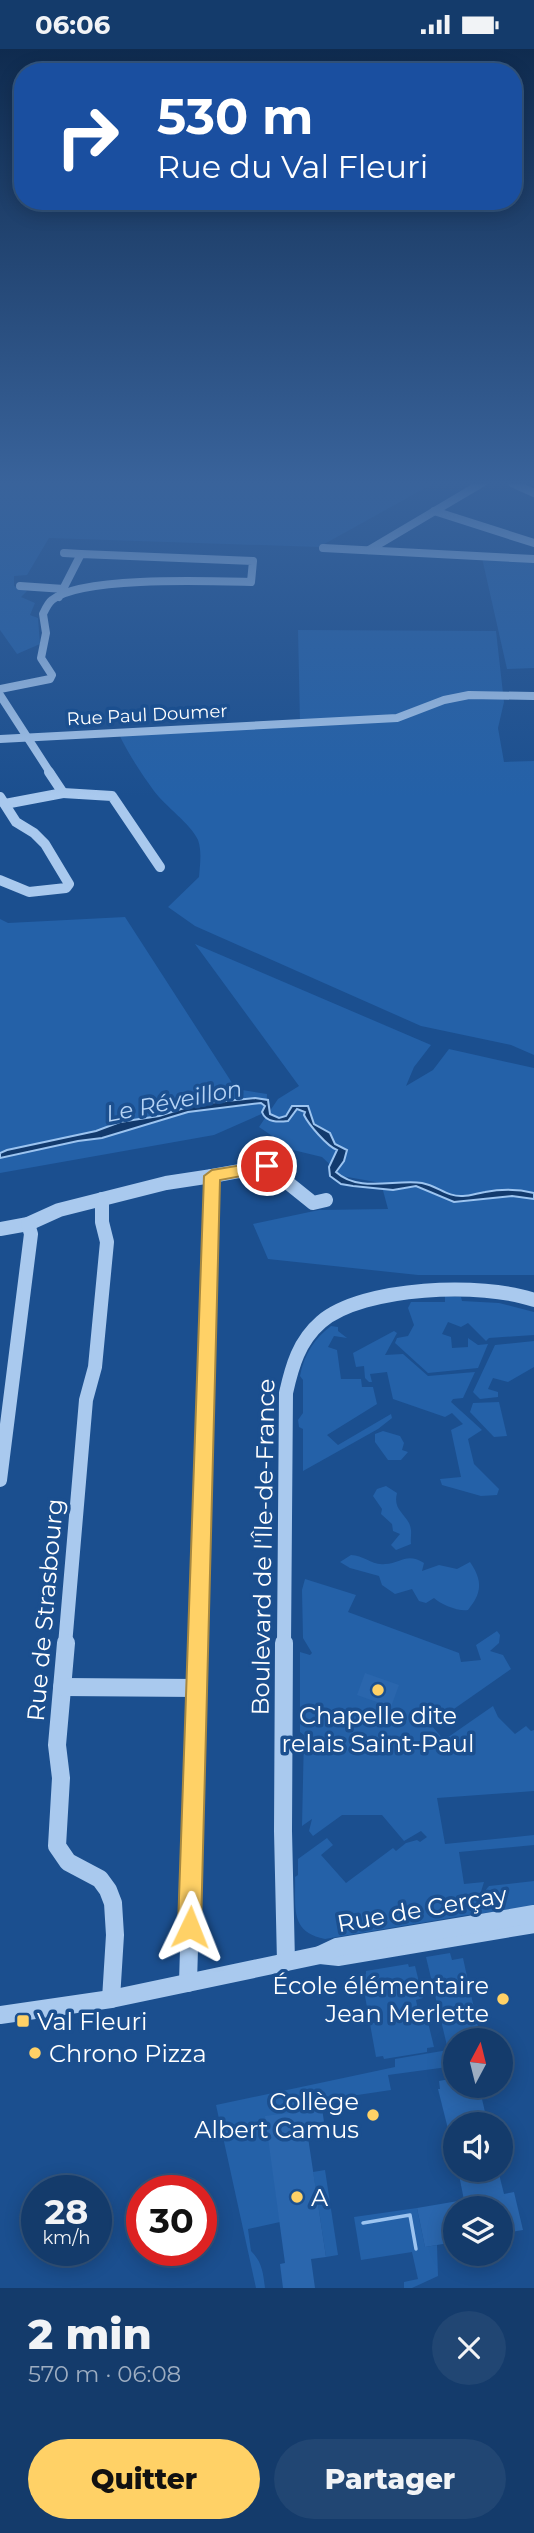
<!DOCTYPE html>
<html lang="fr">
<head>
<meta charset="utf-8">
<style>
	body { margin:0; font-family:Montserrat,sans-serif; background:#214673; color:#f1f3f6; height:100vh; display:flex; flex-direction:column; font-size:26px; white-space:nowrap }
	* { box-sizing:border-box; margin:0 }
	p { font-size:23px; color:#9dadc1 }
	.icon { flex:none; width:38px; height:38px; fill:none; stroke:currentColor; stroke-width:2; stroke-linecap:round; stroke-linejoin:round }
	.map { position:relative; height:2239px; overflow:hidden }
	.drawer { display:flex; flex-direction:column; background:#143b6b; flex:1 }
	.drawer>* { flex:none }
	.hud { position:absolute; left:14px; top:14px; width:508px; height:147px; border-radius:28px; box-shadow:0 4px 18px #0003,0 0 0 2px #33557e; background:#1a4fa0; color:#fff; overflow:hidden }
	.needle { width:46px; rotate:7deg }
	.tools { position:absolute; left:443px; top:1979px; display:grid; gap:14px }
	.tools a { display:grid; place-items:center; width:70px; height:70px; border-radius:50%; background:#143b6b; box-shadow:0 4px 18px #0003,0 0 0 2px #33557e; font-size:35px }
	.speed { position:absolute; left:21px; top:2126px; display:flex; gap:14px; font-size:35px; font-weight:700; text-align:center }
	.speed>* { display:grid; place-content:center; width:91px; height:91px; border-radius:50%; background:#143b6b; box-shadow:0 4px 18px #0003,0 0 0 2px #33557e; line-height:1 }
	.speed small { font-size:18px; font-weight:400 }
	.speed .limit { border:10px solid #d22; background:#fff; color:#111 }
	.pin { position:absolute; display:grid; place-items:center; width:60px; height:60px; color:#fff; margin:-30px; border:4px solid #fff; border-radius:50%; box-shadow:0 2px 7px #0007 }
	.me { position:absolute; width:77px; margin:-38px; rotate:2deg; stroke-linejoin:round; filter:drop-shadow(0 0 5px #0008) }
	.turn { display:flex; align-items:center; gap:24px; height:147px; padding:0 28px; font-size:32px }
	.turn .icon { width:91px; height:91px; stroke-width:2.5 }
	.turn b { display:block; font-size:49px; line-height:60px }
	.round { display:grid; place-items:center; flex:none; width:74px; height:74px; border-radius:37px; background:#214673 }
	.summary { display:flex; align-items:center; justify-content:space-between; height:119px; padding:0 28px }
	h1 { font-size:42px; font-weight:800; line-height:52px }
	.button { display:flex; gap:14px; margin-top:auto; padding:14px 28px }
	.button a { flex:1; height:80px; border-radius:42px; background:#ffd166; color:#111; font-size:28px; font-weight:800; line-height:80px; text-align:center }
	.button a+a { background:#214673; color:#f1f3f6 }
	.status { display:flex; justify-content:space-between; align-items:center; height:49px; padding:0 35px; background:#143b6b; direction:ltr }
	.status svg { height:19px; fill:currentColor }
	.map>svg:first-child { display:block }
	.green { fill:#2461a8 }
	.water { fill:#123a6d; stroke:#9cc4f0; stroke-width:2 }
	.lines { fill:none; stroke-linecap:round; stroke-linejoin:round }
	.stream { stroke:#9cc4f0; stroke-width:3.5 }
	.building { fill:#2a66ad }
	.minor-far3 { stroke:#a9c9ee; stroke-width:8 }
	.minor-far2 { stroke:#a9c9ee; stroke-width:10 }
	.minor-far1 { stroke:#a9c9ee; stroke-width:14 }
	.minor { stroke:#a9c9ee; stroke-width:18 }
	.route { fill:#ffd166; stroke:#a68842; stroke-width:2 }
	.poi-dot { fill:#ffd166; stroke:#1b4f8f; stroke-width:2.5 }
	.labels { text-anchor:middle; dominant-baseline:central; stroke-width:7; stroke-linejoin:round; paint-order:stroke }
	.far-street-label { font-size:18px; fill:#fff; stroke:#1b4f8f }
	.water-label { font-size:23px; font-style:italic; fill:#b5d3f5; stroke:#1b4f8f }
	.near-street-label { font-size:24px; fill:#fff; stroke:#1b4f8f }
	.near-poi-label { font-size:24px; fill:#fff; stroke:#1b4f8f; text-anchor:start }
</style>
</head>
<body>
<div class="status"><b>06:06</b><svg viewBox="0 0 49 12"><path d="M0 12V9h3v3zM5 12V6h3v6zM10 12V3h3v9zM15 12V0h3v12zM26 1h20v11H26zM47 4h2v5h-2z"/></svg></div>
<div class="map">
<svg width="534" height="2239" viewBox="0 0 534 2239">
	<rect width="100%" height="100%" fill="#1b4f8f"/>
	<g class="green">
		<polygon points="0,434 434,434 319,498 49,489 27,526 14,527 14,537 27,542 21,548 35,554 30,566 38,569 40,595 17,605 0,581"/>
		<polygon points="482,509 534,512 534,619 507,620"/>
		<path d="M298,581L496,582L504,653L498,679L504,713L534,712V1006L511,996L421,977L195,877L168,858L199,828C200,816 202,802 198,791C191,775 165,757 154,742C141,724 127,703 118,683L300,674Z"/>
		<polygon points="125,868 236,1040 267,1045 266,1063 214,1086 0,1124 0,870 8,874"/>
		<polygon points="195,895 431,996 414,1018 406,1037 433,1021 449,1000 534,1019 534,1226 418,1226 268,1210 253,1175 319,1161 388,1160 381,1134 342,1127 322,1108 293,1101 259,1078 278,1050 299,1037"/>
		<polygon points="445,1247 461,1248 462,1252 499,1254 534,1263 534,1286 489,1289 486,1292 468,1274 461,1278 448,1273 442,1285 451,1288 452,1299 468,1298 468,1289 478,1296 488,1295 478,1319 428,1324 395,1294 397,1289 408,1287 414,1276 408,1259 411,1253 445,1253"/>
		<path d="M331,1277L338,1278V1282L347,1289L334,1287L328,1298L337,1301L341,1330H361L362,1338H373L377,1355L327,1386L338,1396L391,1365L392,1369L378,1380L303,1422V1380L299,1378L298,1371L303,1364V1331L300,1327C304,1305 315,1289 331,1277Z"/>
		<polygon points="394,1282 397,1284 385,1306 403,1305 428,1327 475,1323 463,1349 453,1350 451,1353 482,1381 468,1390 474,1415 499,1440 497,1446 481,1447 442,1436 440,1430 461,1428 451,1381 463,1375 452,1364 445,1368 393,1350 387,1323 370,1325 372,1333 369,1333 365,1329 364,1317 356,1318 353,1304"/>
		<polygon points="534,1292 534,1318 508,1333 493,1329 488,1340 498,1343 498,1348 480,1350 473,1343 495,1296"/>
		<polygon points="499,1353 507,1387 494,1388 470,1363 473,1354"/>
		<polygon points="383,1382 400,1387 404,1394 402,1401 408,1403 401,1411 388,1411 375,1393 375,1385"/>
		<path d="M386,1437L397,1444C393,1459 403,1463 409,1474C413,1483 410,1487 411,1495L396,1501L391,1496L400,1485L393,1482L392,1475L381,1465L382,1460L373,1447L377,1440Z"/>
		<path d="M351,1506C364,1506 372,1517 385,1515C401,1514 407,1503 424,1514L422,1522L439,1516L457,1520L470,1513C483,1532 482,1544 468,1561C459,1563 440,1555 434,1549L426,1554L419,1552L412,1540L395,1545L382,1536L379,1527L350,1519L340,1513Z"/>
		<path d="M305,1530L356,1546L348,1563L459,1604L461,1613L481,1611L476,1596L497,1582L500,1586L499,1594L490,1602L503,1606L511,1620L431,1676L444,1691L493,1657L498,1668L515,1685L526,1677L531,1682L534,1681V1742L437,1749L445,1795L534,1786V1796L459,1803L464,1835L484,1833L474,1865L325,1890C289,1883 296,1858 295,1828L298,1826V1810L327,1789L333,1796L321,1806L346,1834L393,1799L396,1802L406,1794L417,1791L420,1793L427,1788L421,1782L404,1792L382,1766H342L313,1787L309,1782L312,1770L302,1777L304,1686L300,1683V1603L310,1606L312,1604L303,1589L302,1541Z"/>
		<polygon points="534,1832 534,1857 477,1865 484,1843 489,1837"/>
		<path d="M450,1904L452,1911L463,1909L481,1991L455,1992V2017L388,2026L391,2041L304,2054V2062L266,2068L280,2173L248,2180L251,2202C262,2213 263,2223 265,2239H256L216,2056L395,2018V2010L448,2001L426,1908Z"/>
		<polygon points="408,1915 409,1918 415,1917 423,1949 416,1951 419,1966 426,1965 434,1998 427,1999 427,2003 384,2010 383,2007 376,2008 370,1975 376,1973 373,1958 367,1958 361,1926 366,1925 366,1922"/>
		<polygon points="325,2121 338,2206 326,2208 313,2123"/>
		<polygon points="417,2159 425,2198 437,2196 438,2227 412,2239 404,2239 404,2233 418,2230 412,2203 361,2211 354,2168"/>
	</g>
	<path class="water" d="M255,1049L268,1051L270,1065L279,1069L286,1067L292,1057H308L314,1075L330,1084L335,1095L347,1101L344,1112L336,1123C359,1144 395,1130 422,1134C438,1137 447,1148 463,1147C470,1147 478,1144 485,1143C500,1140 519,1140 534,1144V1150L512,1147L454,1153L416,1137L393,1141L353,1137L341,1135L330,1127L329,1118L337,1101C327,1097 309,1076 304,1066L305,1063L297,1060L288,1072C279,1073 266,1074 262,1063L265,1057L261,1054L188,1063L102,1089L78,1092L0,1109V1104L7,1101L96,1082L120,1073L159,1067L197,1055Z"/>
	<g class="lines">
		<polyline class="stream" points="363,2174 410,2166 416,2200"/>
	</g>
	<g class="building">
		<polygon points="365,1624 399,1636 391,1658 357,1646"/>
		<polygon points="455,2029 455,2037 479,2037 488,2076 455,2076 455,2091 451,2092 438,2040 440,2040 439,2032"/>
		<polygon points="321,2052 324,2073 306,2075 326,2208 311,2210 315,2239 283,2239 280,2215 285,2214 265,2067 304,2062 303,2054"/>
		<polygon points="458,2121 498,2121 504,2145 514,2143 523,2181 500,2185 500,2160 455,2160 455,2193 425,2198 417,2159 464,2151"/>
	</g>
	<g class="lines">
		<g class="minor-far3">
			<polyline points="512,434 534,444"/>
			<polyline points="434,462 534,494"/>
			<polyline points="323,499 534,510"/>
			<polyline points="369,501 482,434"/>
			<polyline points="64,504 81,505"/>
			<polyline points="20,537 64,540"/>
			<path d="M0,640L50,630L52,626L41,609L46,584L43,565C45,561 48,554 52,551C80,527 211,532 251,533L253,512L81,505L59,548"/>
			<polyline points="0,646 51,725"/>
			<polyline points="0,690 397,669 444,651 469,646 534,647"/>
		</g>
		<g class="minor-far2">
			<polyline points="49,723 63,744"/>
			<polyline points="63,744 112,747 160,818"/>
			<polyline points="0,748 16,773 34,784 45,795 69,835 66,839 29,843 0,831"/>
			<polyline points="5,755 63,744"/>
		</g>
		<g class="minor-far1">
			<polyline points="0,1180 28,1175 59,1161 166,1134 212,1127"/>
			<polyline points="0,1431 31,1185 28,1175"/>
			<polyline points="65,1596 86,1351 95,1318 107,1193 102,1173 102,1150"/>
			<polyline points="198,1596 212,1127 267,1117 313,1154 326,1151"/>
			<path d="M284,1596L286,1344C292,1317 299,1292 321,1273C363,1237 483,1233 534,1251"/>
		</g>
		<g class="minor">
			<polyline points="66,1594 57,1696 61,1729 57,1797 68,1813 100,1830 108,1841 113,1854 115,1886 111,1950"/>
			<polyline points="284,1594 283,1782 286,1913"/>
			<polyline points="62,1638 197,1639"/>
			<polyline points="320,1906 339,1908 534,1875"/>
			<polyline points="188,1934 198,1594"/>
			<polyline points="0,1966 111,1950 320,1906 337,1898 534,1865"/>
		</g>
	</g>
	<linearGradient id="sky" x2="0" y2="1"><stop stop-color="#0f2b4f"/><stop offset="0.58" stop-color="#39639b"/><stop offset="1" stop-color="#39639b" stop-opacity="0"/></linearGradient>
	<rect width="534" height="748" fill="url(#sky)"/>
	<polygon class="route" points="267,1112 273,1113 275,1117 273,1121 220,1131 201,1878 198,1886 190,1890 181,1886 178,1878 204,1127 212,1121"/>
	<g class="poi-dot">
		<circle cx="378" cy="1641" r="7"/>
		<circle cx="503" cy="1950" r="7"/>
		<rect x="16" y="1965" width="14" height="14" rx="3.5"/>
		<circle cx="35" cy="2004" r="7"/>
		<circle cx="373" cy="2066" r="7"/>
		<circle cx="297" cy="2148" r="7"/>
	</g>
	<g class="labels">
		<g class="far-street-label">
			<text transform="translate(147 666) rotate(-3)">Rue Paul Doumer</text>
		</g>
		<g class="water-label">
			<text transform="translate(174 1052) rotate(-11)">Le Réveillon</text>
		</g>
		<g class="near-street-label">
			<text transform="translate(263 1498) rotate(-89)">Boulevard de l'Île-de-France</text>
			<text transform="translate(45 1561) rotate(-85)">Rue de Strasbourg</text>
			<text transform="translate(422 1860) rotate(-10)">Rue de Cerçay</text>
		</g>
		<g class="near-poi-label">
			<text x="378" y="1666" text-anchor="middle">Chapelle dite<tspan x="378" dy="28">relais Saint-Paul</tspan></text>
			<text x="489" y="1936" text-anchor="end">École élémentaire<tspan x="489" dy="28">Jean Merlette</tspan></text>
			<text x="37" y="1972">Val Fleuri</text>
			<text x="49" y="2004">Chrono Pizza</text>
			<text x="359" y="2052" text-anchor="end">Collège<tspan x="359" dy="28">Albert Camus</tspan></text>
			<text x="311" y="2148">A</text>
		</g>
	</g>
</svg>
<div class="tools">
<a><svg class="needle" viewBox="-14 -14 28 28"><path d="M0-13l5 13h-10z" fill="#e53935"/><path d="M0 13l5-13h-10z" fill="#9dadc1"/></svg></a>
<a><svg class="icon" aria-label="sound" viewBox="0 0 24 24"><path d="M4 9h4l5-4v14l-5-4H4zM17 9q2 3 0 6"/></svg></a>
<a><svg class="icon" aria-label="layers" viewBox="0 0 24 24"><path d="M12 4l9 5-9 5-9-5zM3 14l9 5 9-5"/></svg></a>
</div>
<div class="speed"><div>28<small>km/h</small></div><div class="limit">30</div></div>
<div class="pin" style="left:267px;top:1117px;background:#d93025"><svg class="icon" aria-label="arrive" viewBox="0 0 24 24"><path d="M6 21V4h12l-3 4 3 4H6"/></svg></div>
<svg class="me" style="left:190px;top:1878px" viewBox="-20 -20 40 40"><path d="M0-17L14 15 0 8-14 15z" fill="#ffd166" stroke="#fff" stroke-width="4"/></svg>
<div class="hud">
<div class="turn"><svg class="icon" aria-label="right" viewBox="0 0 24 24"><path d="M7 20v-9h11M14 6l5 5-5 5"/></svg><div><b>530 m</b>Rue du Val Fleuri</div></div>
</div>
</div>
<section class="drawer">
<div class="summary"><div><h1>2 min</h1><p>570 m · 06:08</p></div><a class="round"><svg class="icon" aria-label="close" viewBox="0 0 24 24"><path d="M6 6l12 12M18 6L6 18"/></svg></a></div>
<div class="button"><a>Quitter</a><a>Partager</a></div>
</section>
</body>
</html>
